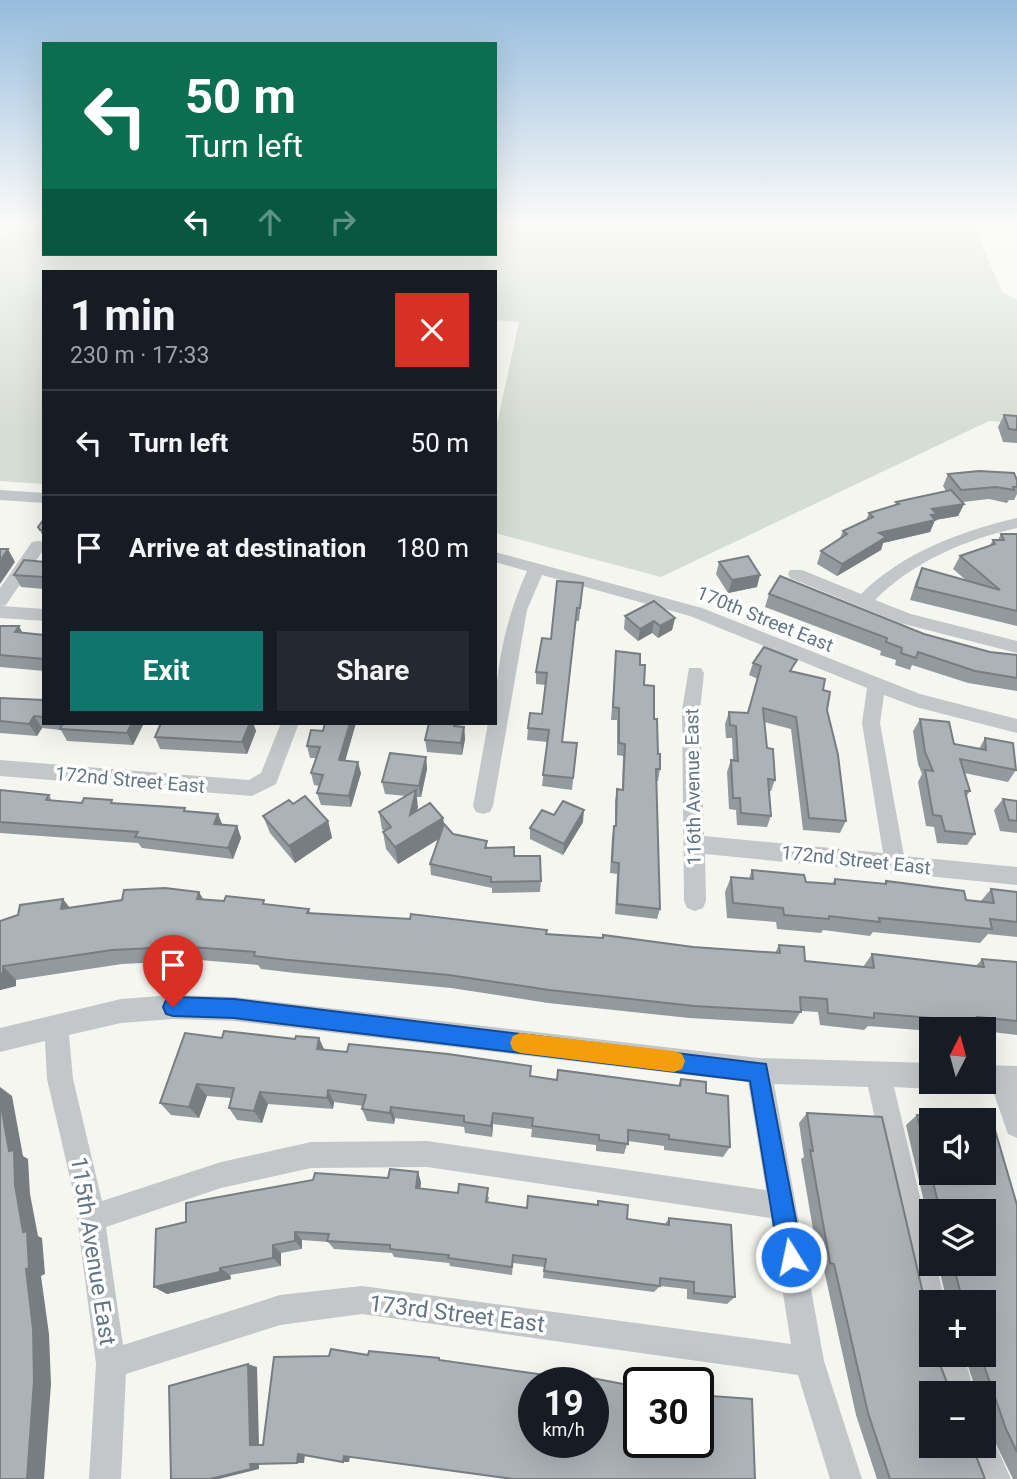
<!DOCTYPE html>
<html lang="en">
<head>
<meta charset="utf-8">
<style>
	body { margin:0; font-family:Roboto,sans-serif; background:#242831; color:#f1f3f6; height:100vh; display:flex; flex-direction:column; font-size:26px; white-space:nowrap }
	* { box-sizing:border-box; margin:0 }
	p { font-size:23px; color:#9ea1a6 }
	.icon { flex:none; width:38px; height:38px; fill:none; stroke:currentColor; stroke-width:2; stroke-linecap:round; stroke-linejoin:round }
	.map { position:relative; flex:1; overflow:hidden }
	.sheet { position:absolute; left:42px; top:270px; width:455px; height:455px; display:flex; flex-direction:column; background:#171b24; border-radius:0px; box-shadow:0 7px 28px #0002 }
	.sheet>* { flex:none }
	.guide { position:absolute; left:42px; top:42px; width:455px; height:214px; border-radius:0px; box-shadow:0 7px 28px #0002; background:#0b6e4f; color:#fff; overflow:hidden }
	.needle { width:46px; rotate:6deg }
	.fabs { position:absolute; left:919px; top:1017px; display:grid; gap:14px }
	.fabs a { display:grid; place-items:center; width:77px; height:77px; border-radius:0px; background:#171b24; box-shadow:0 7px 28px #0002; font-size:35px }
	.speed { position:absolute; left:518px; top:1367px; display:flex; gap:14px; font-size:35px; font-weight:700; text-align:center }
	.speed>* { display:grid; place-content:center; width:91px; height:91px; border-radius:50%; background:#171b24; box-shadow:0 7px 28px #0002; line-height:1 }
	.speed small { font-size:18px; font-weight:400 }
	.speed .limit { border:4px solid #111; border-radius:10px; background:#fff; color:#111 }
	.pin { position:absolute; display:grid; place-items:center; width:60px; height:60px; color:#fff; margin:-72px -30px; border-radius:50% 50% 50% 0; rotate:-45deg; box-shadow:0 0 7px #0007 }
	.pin .icon { rotate:45deg }
	.me { position:absolute; width:77px; margin:-38px; rotate:350deg; stroke-linejoin:round; filter:drop-shadow(0 0 5px #0008) }
	.turn { display:flex; align-items:center; gap:24px; height:147px; padding:0 28px; font-size:32px }
	.turn .icon { width:91px; height:91px; stroke-width:2.5 }
	.turn b { display:block; font-size:49px; line-height:60px }
	.lanes { display:flex; align-items:center; height:66px; padding:0 28px; background:#0003; justify-content:center; gap:35px; direction:ltr }
	.lanes .off { opacity:.35 }
	.round { display:grid; place-items:center; flex:none; width:74px; height:74px; border-radius:0px; background:#242831 }
	.overview { display:flex; align-items:center; justify-content:space-between; height:119px; padding:0 28px }
	h1 { font-size:42px; font-weight:700; line-height:52px }
	.action { display:flex; gap:14px; margin-top:auto; padding:14px 28px }
	.action a { flex:1; height:80px; border-radius:0px; background:#0f766e; color:#fff; font-size:28px; font-weight:700; line-height:80px; text-align:center }
	.action a+a { background:#242831; color:#f1f3f6 }
	ul { padding:0; list-style:none }
	li { display:flex; align-items:center; gap:21px; height:105px; padding:0 28px; border-top:2px solid #363941 }
	li div { flex:1 }
	li b { display:block; font-size:26px }
	li em { font-style:normal }
	.map>svg:first-child { display:block }
	.green { fill:#d6ddd2 }
	.lines { fill:none; stroke-linecap:round; stroke-linejoin:round }
	.minor { fill:#c3c7ca; fill-rule:evenodd }
	.wall { fill:#939a9e }
	.shaded-wall { fill:#787d81 }
	.building { fill:#abb3b8; stroke:#787d81; stroke-width:2; fill-rule:evenodd }
	.route { fill:#1a73e8; stroke:#114b97; stroke-width:2 }
	.slow { fill:#f59e0b }
	.labels { text-anchor:middle; dominant-baseline:central; stroke-width:7; stroke-linejoin:round; paint-order:stroke }
	.street-label { font-size:19px; fill:#637584; stroke:#fff }
	.near-street-label { font-size:23px; fill:#637584; stroke:#fff }
</style>
</head>
<body>
<div class="map">
<svg width="1017" height="1479" viewBox="0 0 1017 1479">
	<rect width="100%" height="100%" fill="#f6f6f1"/>
	<polygon class="green" points="22,222 44,222 44,254 495,254 495,222 972,222 1002,292 1017,300 1017,423 989,421 661,577 495,533 495,433 519,322 495,320 495,271 44,271 44,484 0,481 0,238"/>
	<g class="lines">
		<g class="minor">
			<polygon points="7,222 19,222 0,233 0,226"/>
			<polygon points="0,490 44,493 44,503 0,500"/>
			<path d="M1017,518V528C967,539 912,562 875,600L911,614L1017,641V653L900,623L790,578L788,574L790,570H802L861,594C902,553 961,531 1017,518Z"/>
			<polygon points="38,541 44,542 44,549 6,605 2,606 44,609 44,621 0,618 0,588 32,542"/>
			<path d="M495,552L702,608L920,694L1017,719V733L916,707L884,695L880,723L904,856L1017,867V885L705,854L706,901L703,908L695,911L687,908L684,901L682,710L689,668H701L704,673L700,710L704,836L883,853L862,723L867,688L690,616L542,575L527,610L493,806L490,812L483,814L476,812L473,806L488,723H495C495,669 505,620 527,571L495,562Z"/>
			<polygon points="281,723 299,723 276,784 252,796 0,776 0,760 249,780 261,773"/>
			<path d="M173,995L234,997L759,1058L931,1063V1082H941L940,1085L931,1089L894,1087L931,1244V1264H936L945,1302H931V1320L921,1315L916,1305L868,1087L774,1084L824,1361L862,1479H830L798,1375L362,1314L280,1325L126,1374L121,1479H89L96,1364L74,1195L47,1079L45,1041L0,1052V1028L121,999ZM173,1019L234,1021L748,1082L766,1190L427,1141L311,1142L221,1162L102,1201L73,1079L69,1035L121,1023ZM427,1167L771,1218L791,1344L362,1286L280,1295L123,1345L106,1227L221,1188L311,1168Z"/>
			<polygon points="984,1065 1017,1066 1017,1138 1008,1134 993,1091 975,1087 973,1082 984,1082"/>
			<polygon points="933,1354 963,1354 975,1393 945,1393"/>
			<polygon points="984,1432 991,1435 1011,1479 979,1479 964,1446 984,1446"/>
		</g>
	</g>
	<g class="wall">
		<polygon points="1004,415 1017,416 1017,443 1003,442 998,427"/>
		<polygon points="948,474 1017,480 1017,494 1014,500 1009,500 1007,503 989,499 963,502 964,504 958,516 935,520 930,532 883,543 881,550 837,576 817,564 821,551 840,538 843,531 866,520 869,513 895,505 896,502 946,491 943,486"/>
		<polygon points="44,519 44,538 38,527"/>
		<polygon points="1001,534 1017,534 1017,626 910,600 916,581 922,568 967,581 953,569 960,556 990,545 993,540 998,540"/>
		<polygon points="44,562 44,589 21,587 14,575"/>
		<polygon points="719,562 757,587 728,593 716,574"/>
		<polygon points="583,583 579,621 576,621 562,742 577,743 572,790 542,786 547,742 527,740 528,728 542,714 545,685 536,684 536,672 551,639"/>
		<polygon points="769,594 924,634 990,652 1017,655 1017,691 968,683 912,665 910,670 895,665 896,660 880,655 881,651 765,607"/>
		<polygon points="625,616 675,618 672,630 658,638 652,633 638,641 624,629"/>
		<polygon points="0,626 23,633 44,635 44,671 0,667"/>
		<polygon points="616,651 640,665 644,685 654,719 660,769 658,781 656,781 660,909 657,919 615,914 617,874 610,873 612,837 614,826 615,826 615,801 617,789 622,790 623,756 617,755 617,720 611,720"/>
		<polygon points="753,663 793,671 823,690 827,710 846,821 840,833 803,830 791,729 764,722 767,748 775,780 771,791 769,791 771,816 767,827 737,825 736,810 729,809 727,772 731,760 733,760 732,738 726,738 725,724 729,712 747,713 758,679 749,675"/>
		<polygon points="0,698 44,700 44,723 144,723 133,745 67,741 61,730 42,728 37,736 0,733"/>
		<polygon points="920,719 954,744 979,749 985,738 1016,770 1008,782 964,773 970,791 966,797 975,834 967,845 937,843 934,827 926,826 918,782 922,774 918,764 913,731"/>
		<polygon points="161,723 253,723 256,731 247,754 160,749 155,737"/>
		<polygon points="325,723 356,723 345,760 361,773 351,807 321,805 317,793 319,786 314,785 311,773 316,758 310,758 307,746 323,731"/>
		<polygon points="458,723 457,726 464,727 465,739 462,755 427,752 425,740"/>
		<polygon points="426,757 427,769 421,797 417,797 417,810 443,818 444,824 453,834 487,841 487,848 514,856 541,881 540,892 492,893 492,888 431,875 430,864 439,839 398,864 386,849 383,832 384,831 382,829 379,812 406,796 385,794 382,782"/>
		<polygon points="0,790 49,795 52,801 115,804 218,814 222,825 237,826 241,838 233,859 142,848 138,843 0,833"/>
		<polygon points="1003,799 1017,801 1017,833 1000,831 994,810"/>
		<polygon points="293,804 328,821 332,838 295,863 270,833 263,816"/>
		<polygon points="554,815 583,822 563,855 530,839 530,828"/>
		<polygon points="752,870 806,882 832,884 835,879 884,884 886,881 966,900 980,902 991,889 1017,892 1017,937 988,934 980,943 873,932 870,936 823,930 821,933 777,929 776,922 727,918 725,892 731,877 749,878"/>
		<polygon points="199,892 203,899 309,909 310,913 693,947 775,953 779,945 805,961 863,967 872,954 976,966 982,959 1017,962 1017,1035 984,1031 984,1029 931,1029 931,1031 868,1026 864,1030 820,1025 818,1012 801,1011 793,1024 689,1018 548,1003 451,988 295,973 261,969 258,965 164,957 163,962 122,964 16,980 16,986 0,990 0,921 63,899 70,908"/>
		<polygon points="222,1038 324,1050 557,1080 678,1086 681,1079 706,1093 730,1147 723,1157 664,1150 664,1146 628,1141 624,1154 596,1151 596,1145 531,1137 532,1129 493,1124 492,1137 465,1133 464,1127 395,1118 394,1124 367,1121 362,1109 363,1106 334,1102 333,1109 268,1104 262,1123 237,1120 229,1108 231,1098 207,1096 199,1118 171,1115 160,1103"/>
		<polygon points="807,1113 939,1362 985,1479 877,1479 856,1415 824,1270 820,1270 801,1159 804,1157 799,1123"/>
		<polygon points="917,1115 1017,1205 1017,1479 1013,1479 989,1430 984,1412 984,1393 977,1393 964,1354 984,1354 984,1302 947,1302 938,1264 984,1264 984,1211 931,1211 931,1232 906,1125"/>
		<polygon points="421,1182 420,1189 489,1197 488,1202 527,1208 597,1205 598,1201 627,1219 665,1224 669,1218 735,1297 727,1304 687,1299 687,1289 660,1286 654,1292 543,1278 544,1267 513,1263 512,1275 450,1266 449,1263 394,1257 392,1253 334,1249 328,1242 302,1240 302,1249 281,1253 281,1266 230,1275 231,1279 167,1294 154,1287"/>
	</g>
	<g class="shaded-wall">
		<polygon points="964,504 958,516 935,520 930,532 883,543 881,550 837,576 842,564 879,533 932,509"/>
		<polygon points="8,549 15,562 0,584 0,561"/>
		<polygon points="497,568 497,581 495,589 495,576"/>
		<polygon points="760,575 757,587 728,593 732,580"/>
		<polygon points="675,618 672,630 658,638 660,626"/>
		<polygon points="654,621 652,633 638,641 640,629"/>
		<polygon points="19,626 26,639 15,632"/>
		<polygon points="34,716 42,728 37,736 29,724"/>
		<polygon points="132,723 144,723 133,745 127,733"/>
		<polygon points="250,723 253,723 256,731 247,754 242,742"/>
		<polygon points="350,723 356,723 342,772 339,760"/>
		<polygon points="464,727 465,739 462,755 461,743"/>
		<polygon points="426,757 427,769 421,797 419,786"/>
		<polygon points="358,762 361,773 351,807 349,796"/>
		<polygon points="416,790 418,807 412,832 410,815"/>
		<polygon points="584,810 583,822 563,855 564,844"/>
		<polygon points="218,814 223,826 214,824"/>
		<polygon points="443,818 445,835 398,864 395,847"/>
		<polygon points="328,821 332,838 295,863 289,846"/>
		<polygon points="237,826 241,838 233,859 228,848"/>
		<polygon points="199,892 207,907 197,899"/>
		<polygon points="63,899 74,914 61,909"/>
		<polygon points="154,944 164,957 163,962 153,948"/>
		<polygon points="3,966 16,980 16,986 0,990 0,974"/>
		<polygon points="319,1038 325,1051 317,1049"/>
		<polygon points="197,1084 207,1096 199,1118 189,1107"/>
		<polygon points="0,1087 12,1096 23,1156 28,1159 30,1194 38,1236 42,1238 45,1274 41,1276 49,1334 51,1384 44,1479 27,1479 26,1269 23,1232 0,1100"/>
		<polygon points="328,1090 334,1102 333,1109 327,1098"/>
		<polygon points="260,1092 268,1104 262,1123 254,1111"/>
		<polygon points="391,1107 395,1118 394,1124 390,1113"/>
		<polygon points="493,1113 493,1124 492,1137 491,1126"/>
		<polygon points="418,1172 421,1182 419,1198 416,1188"/>
		<polygon points="295,1232 302,1240 302,1249 295,1241"/>
		<polygon points="273,1245 281,1253 281,1266 273,1258"/>
		<polygon points="220,1268 230,1275 231,1279 167,1294 154,1287"/>
		<polygon points="248,1364 257,1367 259,1445 250,1445"/>
		<polygon points="298,1454 305,1454 304,1463 297,1463"/>
		<polygon points="344,1456 350,1456 349,1462 343,1462"/>
		<polygon points="250,1464 259,1464 259,1469 219,1479 210,1479"/>
	</g>
	<g class="building">
		<polygon points="1004,415 1017,416 1017,430 1009,429"/>
		<polygon points="979,471 1014,473 1017,480 1017,487 1013,487 1014,490 996,487 961,490 948,474"/>
		<polygon points="951,490 964,504 932,509 937,514 931,515 935,520 879,533 886,537 842,564 821,551 847,534 843,531 873,517 869,513 899,504 896,502"/>
		<polygon points="44,519 44,530 40,530 38,527"/>
		<polygon points="1001,534 1017,534 1017,611 916,587 922,568 1000,590 960,556 995,544 993,540 1004,540"/>
		<polygon points="0,549 8,549 0,561"/>
		<polygon points="748,556 760,575 732,580 719,562"/>
		<polygon points="24,560 44,562 44,577 14,575"/>
		<polygon points="780,576 924,634 990,652 1017,655 1017,678 975,671 918,652 916,658 901,653 902,648 886,642 887,638 769,594"/>
		<polygon points="557,581 583,583 580,608 577,608 562,742 577,743 573,778 543,775 549,730 528,728 530,713 542,714 547,673 536,672 542,638 551,639"/>
		<polygon points="654,601 675,618 660,626 654,621 640,629 625,616"/>
		<polygon points="0,626 19,626 15,632 44,635 44,659 0,655"/>
		<polygon points="764,647 797,660 790,671 825,679 823,690 830,692 827,710 838,755 846,821 809,818 796,717 763,708 767,748 773,749 775,780 768,779 771,816 741,813 740,798 733,798 731,760 738,761 736,726 730,725 729,712 748,713 761,666 753,663"/>
		<polygon points="616,651 640,654 640,665 645,665 644,685 654,686 654,719 657,719 658,754 660,754 660,769 656,769 660,909 617,904 619,863 612,862 614,826 616,826 617,789 623,790 625,744 619,743 619,708 613,707"/>
		<polygon points="0,698 44,700 44,717 34,716 29,724 0,721"/>
		<polygon points="920,719 949,722 954,744 986,750 985,738 1013,743 1016,770 960,759 970,791 965,791 975,834 945,831 941,816 933,815 925,770 933,771 925,752"/>
		<polygon points="63,723 132,723 127,733 60,729"/>
		<polygon points="161,723 250,723 242,742 155,737"/>
		<polygon points="325,723 350,723 339,760 358,762 349,796 317,793 323,775 311,773 320,747 307,746 311,730 323,731"/>
		<polygon points="429,723 454,723 454,726 464,727 461,743 425,740"/>
		<polygon points="390,753 426,757 419,786 382,782"/>
		<polygon points="0,790 49,795 46,800 82,803 84,798 112,800 111,803 185,808 184,811 218,814 214,824 237,826 228,848 135,837 138,832 0,822"/>
		<polygon points="416,790 410,815 430,803 443,818 395,847 383,832 391,827 379,812"/>
		<polygon points="305,796 328,821 289,846 263,816 289,800 293,804"/>
		<polygon points="1003,799 1017,801 1017,821 1009,820"/>
		<polygon points="563,801 584,810 564,844 530,828 542,810 554,815"/>
		<polygon points="444,824 453,834 487,841 485,848 514,847 514,856 540,856 541,881 491,882 491,877 430,864"/>
		<polygon points="752,870 804,875 806,882 835,884 835,879 886,884 886,881 964,891 966,900 994,903 991,889 1017,892 1017,922 990,919 992,929 879,918 880,922 829,916 829,919 784,915 783,908 733,903 731,877 753,879"/>
		<polygon points="165,888 199,892 197,899 224,901 226,896 264,900 263,904 309,909 307,913 410,919 411,914 547,930 546,934 603,938 603,935 693,947 780,953 779,945 804,947 805,961 874,968 872,954 984,967 982,959 1017,962 1017,1021 977,1017 978,1022 874,1013 874,1018 828,1013 827,999 800,997 801,1012 694,1006 549,990 449,975 289,960 254,956 255,952 154,944 153,948 112,950 3,966 3,973 0,974 0,921 18,915 20,905 63,899 61,909 122,900 124,890"/>
		<polygon points="224,1031 295,1039 296,1036 319,1038 317,1049 347,1052 349,1044 448,1054 531,1066 530,1076 557,1080 558,1070 680,1086 681,1079 706,1082 706,1093 728,1096 730,1147 669,1139 669,1135 628,1130 628,1144 599,1140 599,1135 532,1126 533,1118 493,1113 491,1126 464,1122 464,1116 391,1107 390,1113 362,1109 366,1095 328,1090 327,1098 260,1092 254,1111 229,1108 234,1088 197,1084 189,1107 160,1103 185,1033 222,1038"/>
		<polygon points="0,1100 9,1151 14,1150 15,1185 23,1232 27,1231 29,1268 26,1269 33,1329 34,1381 27,1479 0,1479"/>
		<polygon points="807,1113 882,1117 931,1328 931,1354 937,1354 939,1362 951,1393 931,1393 931,1446 972,1446 985,1479 890,1479 868,1413 834,1264 830,1263 810,1150 813,1151"/>
		<path d="M917,1115L992,1120L1017,1205V1452L1006,1429L980,1354H984V1302H963L953,1264H984V1211H940ZM931,1120H984V1172H931Z"/>
		<polygon points="390,1169 418,1172 416,1188 458,1193 459,1184 488,1188 486,1202 527,1208 528,1196 598,1205 598,1201 628,1205 627,1219 669,1225 669,1218 731,1225 735,1297 694,1293 694,1282 660,1278 660,1286 544,1271 546,1259 513,1255 512,1267 448,1258 449,1255 390,1249 390,1245 327,1241 329,1234 295,1232 295,1241 273,1245 273,1258 220,1268 220,1272 154,1287 156,1229 186,1222 186,1203 313,1180 315,1173 388,1178"/>
		<path d="M331,1349L368,1355L369,1351L439,1358V1360L559,1377L560,1372L639,1387V1442H698V1395L752,1399L755,1479H513L344,1456L343,1462L298,1454L297,1463L250,1464L251,1469L210,1479H171L169,1386L248,1364L250,1445H263L274,1357L329,1356ZM534,1382H593V1442H534Z"/>
	</g>
	<linearGradient id="sky" x2="0" y2="1"><stop stop-color="#96bcdd"/><stop offset="0.52" stop-color="#fbfbf9"/><stop offset="1" stop-color="#fbfbf9" stop-opacity="0"/></linearGradient>
	<rect width="1017" height="429" fill="url(#sky)"/>
	<polygon class="route" points="173,997 234,999 766,1064 803,1257 799,1266 791,1269 783,1266 779,1257 750,1081 234,1018 173,1016 166,1014 163,1007 166,1000"/>
	<polygon class="slow" points="520,1033 674,1051 682,1054 685,1061 682,1069 674,1072 520,1053 513,1050 510,1043 513,1036"/>
	<g class="labels">
		<g class="street-label">
			<text transform="translate(765 619) rotate(22)">170th Street East</text>
			<text transform="translate(130 780) rotate(5)">172nd Street East</text>
			<text transform="translate(693 787) rotate(-91)">116th Avenue East</text>
			<text transform="translate(856 860) rotate(6)">172nd Street East</text>
		</g>
		<g class="near-street-label">
			<text transform="translate(93 1251) rotate(81)">115th Avenue East</text>
			<text transform="translate(457 1314) rotate(7)">173rd Street East</text>
		</g>
	</g>
</svg>
<div class="fabs">
<a><svg class="needle" viewBox="-14 -14 28 28"><path d="M0-13l5 13h-10z" fill="#e53935"/><path d="M0 13l5-13h-10z" fill="#9ea1a6"/></svg></a>
<a><svg class="icon" aria-label="sound" viewBox="0 0 24 24"><path d="M4 9h4l5-4v14l-5-4H4zM17 9q2 3 0 6"/></svg></a>
<a><svg class="icon" aria-label="layers" viewBox="0 0 24 24"><path d="M12 4l9 5-9 5-9-5zM3 14l9 5 9-5"/></svg></a>
<a>+</a>
<a>−</a>
</div>
<div class="speed"><div>19<small>km/h</small></div><div class="limit">30</div></div>
<div class="pin" style="left:173px;top:1007px;background:#d93025"><svg class="icon" aria-label="arrive" viewBox="0 0 24 24"><path d="M6 21V4h12l-3 4 3 4H6"/></svg></div>
<svg class="me" style="left:791px;top:1257px" viewBox="-20 -20 40 40"><circle r="17" fill="#1a73e8" stroke="#fff" stroke-width="3"/><path d="M0-11L8 9 0 5-8 9z" fill="#fff"/></svg>
<div class="guide">
<div class="turn"><svg class="icon" aria-label="left" viewBox="0 0 24 24"><path d="M17 20v-9H6M10 6l-5 5 5 5"/></svg><div><b>50 m</b>Turn left</div></div>
<div class="lanes"><svg class="icon" aria-label="left" viewBox="0 0 24 24"><path d="M17 20v-9H6M10 6l-5 5 5 5"/></svg><svg class="icon off" aria-label="ahead" viewBox="0 0 24 24"><path d="M12 20V5M6 11l6-6 6 6"/></svg><svg class="icon off" aria-label="right" viewBox="0 0 24 24"><path d="M7 20v-9h11M14 6l5 5-5 5"/></svg></div>
</div>
<section class="sheet">
<div class="overview"><div><h1>1 min</h1><p>230 m · 17:33</p></div><a class="round" style="background:#d93025;color:#fff"><svg class="icon" aria-label="close" viewBox="0 0 24 24"><path d="M6 6l12 12M18 6L6 18"/></svg></a></div>
<ul>
<li><svg class="icon" aria-label="left" viewBox="0 0 24 24"><path d="M17 20v-9H6M10 6l-5 5 5 5"/></svg><div><b>Turn left</b></div><em>50 m</em></li>
<li><svg class="icon" aria-label="arrive" viewBox="0 0 24 24"><path d="M6 21V4h12l-3 4 3 4H6"/></svg><div><b>Arrive at destination</b></div><em>180 m</em></li>
</ul>
<div class="action"><a>Exit</a><a>Share</a></div>
</section>
</div>
</body>
</html>
